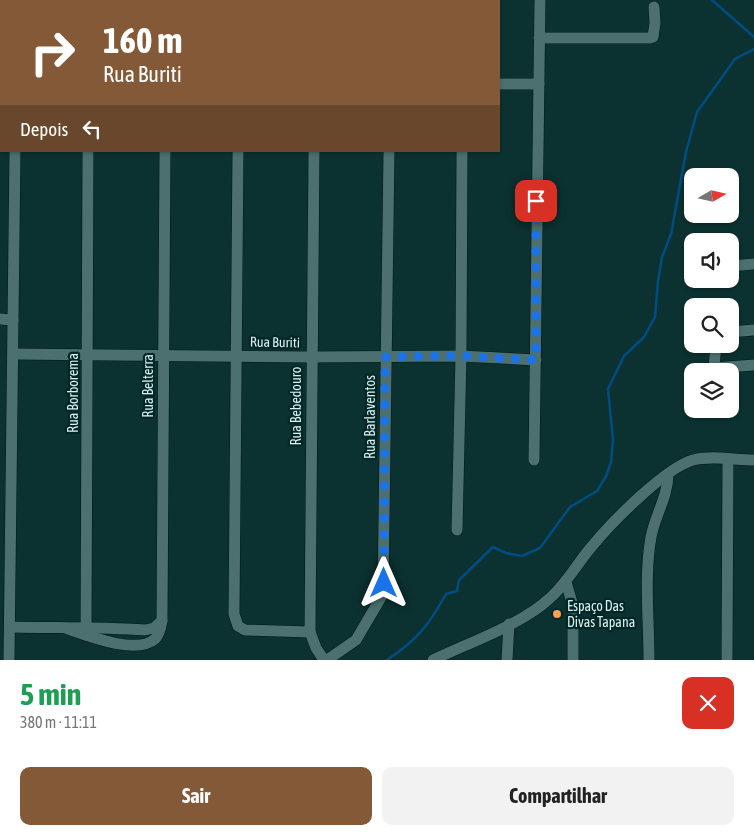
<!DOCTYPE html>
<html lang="pt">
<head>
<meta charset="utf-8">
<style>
	body { margin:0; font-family:"Asap Condensed",sans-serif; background:#f2f2f2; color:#222; height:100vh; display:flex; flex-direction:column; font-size:19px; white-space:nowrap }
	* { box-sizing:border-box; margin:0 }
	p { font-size:16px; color:#767676 }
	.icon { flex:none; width:28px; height:28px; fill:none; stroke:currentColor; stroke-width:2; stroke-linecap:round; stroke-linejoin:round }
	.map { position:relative; height:660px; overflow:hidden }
	.side { display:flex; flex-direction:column; background:#fff; flex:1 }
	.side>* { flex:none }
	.banner { position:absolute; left:0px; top:0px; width:500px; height:152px; box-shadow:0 1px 4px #0004; background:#845938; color:#fff; overflow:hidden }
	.needle { width:32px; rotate:81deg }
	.controls { position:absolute; left:684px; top:168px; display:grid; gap:10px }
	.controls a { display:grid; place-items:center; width:55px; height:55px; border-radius:10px; background:#fff; box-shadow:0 1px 4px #0004; font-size:25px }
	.pin { position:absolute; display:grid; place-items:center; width:42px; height:42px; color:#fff; margin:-21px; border-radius:10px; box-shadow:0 2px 8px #0006 }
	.me { position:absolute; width:55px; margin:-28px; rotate:0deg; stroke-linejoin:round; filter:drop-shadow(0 0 4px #0008) }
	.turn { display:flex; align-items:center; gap:18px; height:105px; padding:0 20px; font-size:22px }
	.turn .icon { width:65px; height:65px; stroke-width:2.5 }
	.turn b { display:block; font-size:35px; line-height:42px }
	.then { display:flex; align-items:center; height:48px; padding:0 20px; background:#0003; gap:10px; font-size:19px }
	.round { display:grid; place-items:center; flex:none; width:52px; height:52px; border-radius:10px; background:#f2f2f2 }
	.head { display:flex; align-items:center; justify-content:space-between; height:85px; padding:0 20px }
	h1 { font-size:30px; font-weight:700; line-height:38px; color:#1e9e55 }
	.button { display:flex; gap:10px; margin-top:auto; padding:10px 20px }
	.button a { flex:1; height:58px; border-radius:10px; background:#845938; color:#fff; font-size:20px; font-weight:700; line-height:58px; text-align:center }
	.button a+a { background:#f2f2f2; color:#222 }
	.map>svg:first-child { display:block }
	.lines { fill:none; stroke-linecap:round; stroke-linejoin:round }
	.stream { stroke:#004d83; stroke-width:2.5 }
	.street-casing { stroke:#001717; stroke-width:12 }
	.street { stroke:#4c706f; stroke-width:11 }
	.route { stroke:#1a73e8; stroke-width:9; stroke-dasharray:0 16.2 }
	.poi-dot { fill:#fc9d53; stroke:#012726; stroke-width:2 }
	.labels { text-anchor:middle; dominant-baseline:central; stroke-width:4.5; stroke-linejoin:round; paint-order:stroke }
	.street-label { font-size:14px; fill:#dbefee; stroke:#012726 }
	.poi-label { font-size:14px; fill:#dbefee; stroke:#012726; text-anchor:start }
</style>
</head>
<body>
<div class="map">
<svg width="754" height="660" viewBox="0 0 754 660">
	<rect width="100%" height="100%" fill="#0b3130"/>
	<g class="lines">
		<g class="stream">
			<polyline points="712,0 754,37"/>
			<path d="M387,660C417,640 429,625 446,594L457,591L459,580L493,547L506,553L522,556L540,548L570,507L597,491L606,476L611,462L613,440L608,389L624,356L644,337L655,317L658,281L662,257L671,234L686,152L697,112L735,59L754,49"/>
		</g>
		<defs>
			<g id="street">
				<polyline points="313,0 313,1"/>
				<polyline points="165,1 165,0"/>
				<polyline points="241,1 241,0"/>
				<polyline points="539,38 650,38 653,37 655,23 654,7"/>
				<polyline points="499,84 539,84"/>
				<polyline points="238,151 234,614 238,626 245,630 310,632 316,648 324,660"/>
				<polyline points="730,266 754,264"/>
				<polyline points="0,319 13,320"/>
				<polyline points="730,332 754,330"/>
				<polyline points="716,344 714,368 754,365"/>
				<polyline points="14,354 311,357 461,356 536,360"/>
				<polyline points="534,460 540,0"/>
				<polyline points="457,530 461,356 462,151"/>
				<polyline points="566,582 573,606 573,660"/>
				<path d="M10,627C55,628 100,627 145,630L154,628L162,621"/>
				<path d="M68,629C88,636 137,655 155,639C160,634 161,627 162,621L165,151"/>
				<polyline points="310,632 314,151"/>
				<polyline points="86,635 88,151"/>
				<polyline points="9,660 15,151"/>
				<polyline points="327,660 356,640 383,594 389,151"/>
				<path d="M433,660C468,643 523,624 550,598C567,583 578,562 593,545C612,522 665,468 693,460C712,455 735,460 754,460"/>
				<polyline points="507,660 509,624"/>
				<path d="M649,660C649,620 644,576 651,537C655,515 668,497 668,474"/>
				<polyline points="727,660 728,459"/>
			</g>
		</defs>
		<use href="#street" class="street-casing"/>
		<use href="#street" class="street"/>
	</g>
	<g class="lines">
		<polyline class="route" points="384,583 385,357 461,356 536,360 536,201"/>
	</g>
	<circle class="poi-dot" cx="557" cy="614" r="5"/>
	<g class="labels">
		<g class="street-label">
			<text transform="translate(275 342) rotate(1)">Rua Buriti</text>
			<text transform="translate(148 386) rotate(-90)">Rua Belterra</text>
			<text transform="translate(73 393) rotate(-90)">Rua Borborema</text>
			<text transform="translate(296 406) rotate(-90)">Rua Bebedouro</text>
			<text transform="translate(370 417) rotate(-90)">Rua Barlaventos</text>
		</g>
		<g class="poi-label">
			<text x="567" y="606">Espaço Das<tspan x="567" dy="16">Divas Tapana</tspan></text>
		</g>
	</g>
</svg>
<div class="controls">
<a><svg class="needle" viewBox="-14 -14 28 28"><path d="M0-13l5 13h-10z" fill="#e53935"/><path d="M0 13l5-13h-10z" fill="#767676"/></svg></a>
<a><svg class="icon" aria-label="sound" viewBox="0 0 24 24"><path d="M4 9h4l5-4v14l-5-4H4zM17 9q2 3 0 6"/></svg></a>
<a><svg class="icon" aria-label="search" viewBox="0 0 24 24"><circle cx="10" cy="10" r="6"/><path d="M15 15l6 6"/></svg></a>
<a><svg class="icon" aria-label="layers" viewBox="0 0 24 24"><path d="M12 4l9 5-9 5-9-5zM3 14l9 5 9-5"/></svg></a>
</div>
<div class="pin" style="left:536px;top:201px;background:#d93025"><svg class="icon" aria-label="arrive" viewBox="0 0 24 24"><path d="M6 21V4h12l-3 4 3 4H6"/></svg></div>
<svg class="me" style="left:384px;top:583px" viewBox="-20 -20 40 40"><path d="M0-17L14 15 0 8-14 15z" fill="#1a73e8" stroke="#fff" stroke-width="4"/></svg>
<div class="banner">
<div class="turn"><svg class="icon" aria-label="right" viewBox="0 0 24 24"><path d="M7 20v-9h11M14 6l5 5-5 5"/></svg><div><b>160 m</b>Rua Buriti</div></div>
<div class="then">Depois<svg class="icon" aria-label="left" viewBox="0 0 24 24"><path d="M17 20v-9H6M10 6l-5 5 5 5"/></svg></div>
</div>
</div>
<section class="side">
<div class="head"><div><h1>5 min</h1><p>380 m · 11:11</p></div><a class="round" style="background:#d93025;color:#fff"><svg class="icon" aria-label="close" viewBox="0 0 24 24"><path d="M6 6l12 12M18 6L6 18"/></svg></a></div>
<div class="button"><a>Sair</a><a>Compartilhar</a></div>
</section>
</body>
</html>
